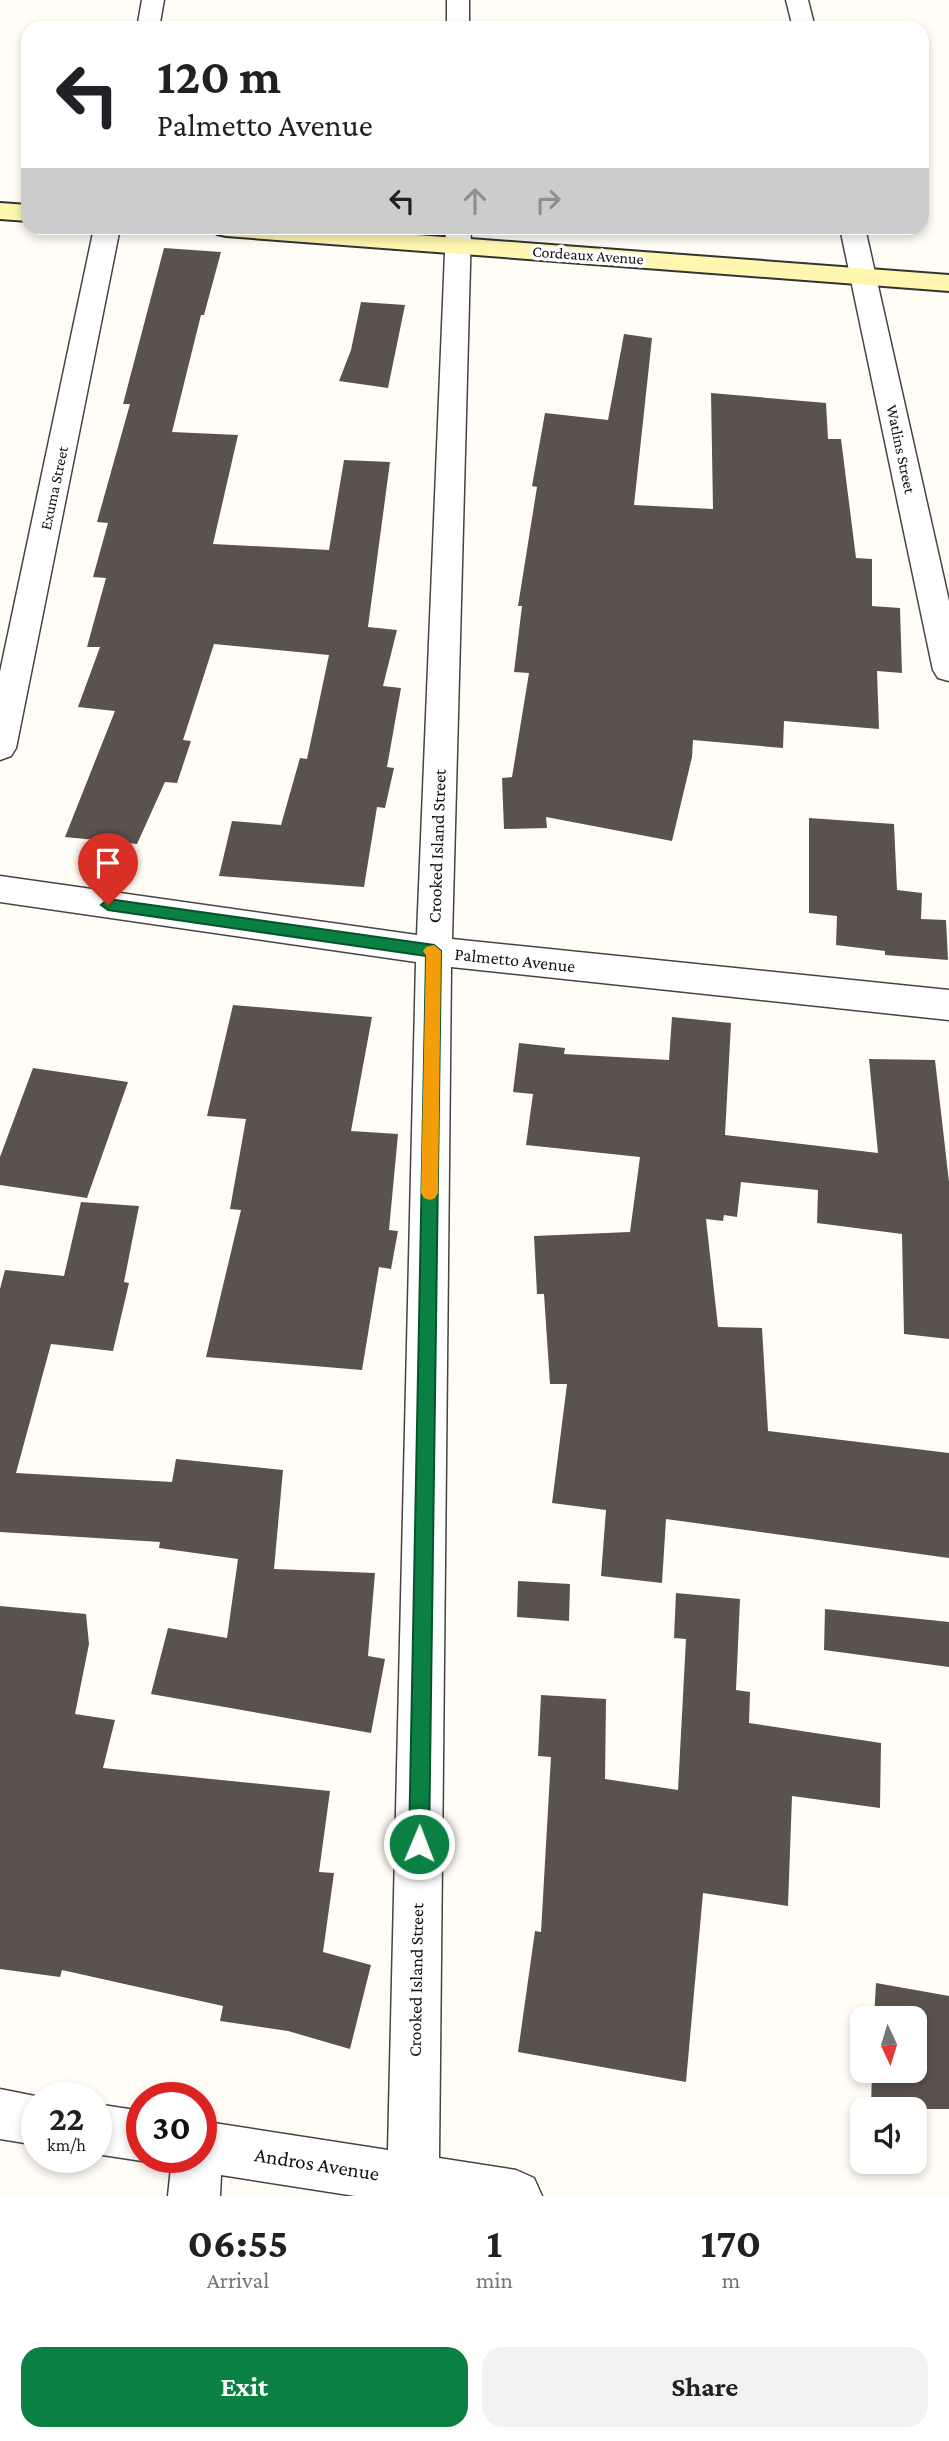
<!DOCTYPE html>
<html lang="en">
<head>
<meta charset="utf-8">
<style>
	body { margin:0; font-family:"Crimson Pro",serif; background:#f2f2f2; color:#202124; height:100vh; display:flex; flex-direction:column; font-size:26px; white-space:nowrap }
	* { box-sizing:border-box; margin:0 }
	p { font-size:23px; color:#757577 }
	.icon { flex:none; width:38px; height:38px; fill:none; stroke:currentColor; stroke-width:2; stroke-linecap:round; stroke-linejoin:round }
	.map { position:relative; height:2196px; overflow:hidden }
	.sheet { display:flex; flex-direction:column; background:#fff; flex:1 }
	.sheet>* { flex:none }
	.guide { position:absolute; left:21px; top:21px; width:908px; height:214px; border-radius:21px; box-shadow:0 4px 10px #0003; background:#fff; color:#202124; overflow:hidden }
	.needle { width:46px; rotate:176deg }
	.tools { position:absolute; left:850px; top:2006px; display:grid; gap:14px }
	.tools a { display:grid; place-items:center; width:77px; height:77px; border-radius:14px; background:#fff; box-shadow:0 4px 10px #0003; font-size:35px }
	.speed { position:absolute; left:21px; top:2082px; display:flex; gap:14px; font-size:35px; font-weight:700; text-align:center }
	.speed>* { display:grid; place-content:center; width:91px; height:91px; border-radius:50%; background:#fff; box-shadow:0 4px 10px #0003; line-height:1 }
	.speed small { font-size:18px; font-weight:400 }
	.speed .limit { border:10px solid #d22; background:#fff; color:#111 }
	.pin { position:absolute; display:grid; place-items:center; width:60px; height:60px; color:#fff; margin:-72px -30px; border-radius:50% 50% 50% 0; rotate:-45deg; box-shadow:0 0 7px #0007 }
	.pin .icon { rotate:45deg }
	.me { position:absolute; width:77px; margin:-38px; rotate:1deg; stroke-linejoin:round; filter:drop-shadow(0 0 5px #0008) }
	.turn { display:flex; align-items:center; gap:24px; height:147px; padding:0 21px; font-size:32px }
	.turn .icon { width:91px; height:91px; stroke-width:2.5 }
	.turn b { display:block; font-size:49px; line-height:60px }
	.lanes { display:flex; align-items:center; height:66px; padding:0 21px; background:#0003; justify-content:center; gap:35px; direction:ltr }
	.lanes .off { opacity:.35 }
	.eta { display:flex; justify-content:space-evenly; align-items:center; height:119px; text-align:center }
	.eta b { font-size:42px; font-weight:700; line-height:49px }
	.action { display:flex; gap:14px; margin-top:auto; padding:14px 21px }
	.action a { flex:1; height:80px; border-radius:21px; background:#0b8043; color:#fff; font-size:28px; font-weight:700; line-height:80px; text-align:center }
	.action a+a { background:#f2f2f2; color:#202124 }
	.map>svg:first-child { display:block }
	.building { fill:#5a524d }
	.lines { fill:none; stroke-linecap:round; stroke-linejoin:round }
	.street-casing { stroke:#444; stroke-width:3 }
	.secondary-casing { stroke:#333; stroke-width:4 }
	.street { fill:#fff; fill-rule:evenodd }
	.secondary { fill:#fff6b0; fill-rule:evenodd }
	.route { fill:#0b8043; stroke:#07532c; stroke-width:2 }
	.slow { fill:#f59e0b }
	.labels { text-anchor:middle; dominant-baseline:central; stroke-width:7; stroke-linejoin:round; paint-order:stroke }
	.far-street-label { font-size:16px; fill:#111; stroke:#fff }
	.street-label { font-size:18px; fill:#111; stroke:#fff }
	.near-street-label { font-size:21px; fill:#111; stroke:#fff }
</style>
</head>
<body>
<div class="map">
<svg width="949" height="2196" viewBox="0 0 949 2196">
	<rect width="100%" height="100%" fill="#fffdf5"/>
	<g class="building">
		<polygon points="164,248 221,252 204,315 201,315 172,432 238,435 213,544 329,550 344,460 390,462 368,627 397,630 383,686 401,688 387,767 394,768 385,808 377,807 364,887 219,876 232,821 281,825 300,758 307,759 329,655 214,644 183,740 191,741 177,783 165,782 137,844 65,837 115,711 78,707 100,647 87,647 106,578 93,577 108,523 97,522 130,404 123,404"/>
		<polygon points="361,302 405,305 388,388 339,381 351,350"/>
		<polygon points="624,334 652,338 634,505 713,509 711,393 826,403 828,439 841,439 856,558 872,559 872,606 900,608 902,673 877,671 879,729 784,721 783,748 693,740 692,757 672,841 546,817 547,828 504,829 502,778 512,777 529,673 514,672 522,606 518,606 537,487 532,486 545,413 608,420"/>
		<polygon points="809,818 894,824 897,890 922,893 921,919 946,920 948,960 885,955 885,951 836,945 837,916 809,913"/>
		<polygon points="233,1005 372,1017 351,1131 398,1134 389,1230 398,1231 391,1269 379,1267 362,1370 206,1357 241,1210 230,1209 246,1119 207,1116"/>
		<polygon points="672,1017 731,1023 725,1135 878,1153 869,1059 935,1060 949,1182 949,1339 904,1334 902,1234 817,1223 818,1190 741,1182 737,1217 724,1215 723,1221 706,1219 718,1327 762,1328 768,1431 949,1453 949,1558 666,1519 662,1583 601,1576 606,1510 552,1503 567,1384 550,1384 544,1294 537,1294 534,1236 630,1232 640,1157 526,1145 533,1094 513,1092 519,1043 565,1048 564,1054 669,1060"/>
		<polygon points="33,1068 128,1082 87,1198 0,1185 0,1157"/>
		<polygon points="81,1202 139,1206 124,1282 129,1283 113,1351 51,1344 16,1473 172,1482 176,1459 283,1470 274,1569 375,1573 368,1656 385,1659 371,1733 151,1694 168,1628 227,1638 238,1559 159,1548 160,1542 0,1532 0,1289 5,1270 64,1276"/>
		<polygon points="518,1581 570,1584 569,1621 517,1617"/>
		<polygon points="676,1593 740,1599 736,1690 750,1692 749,1723 881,1743 880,1808 792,1796 788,1906 703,1893 686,2082 518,2052 535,1931 541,1932 551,1757 538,1756 541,1695 606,1699 605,1779 678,1790 686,1639 674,1638"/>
		<polygon points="0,1606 86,1614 89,1644 75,1714 115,1720 103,1768 330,1791 319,1872 334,1873 323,1952 371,1965 350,2049 288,2031 220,2021 223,2006 62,1970 60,1977 0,1969"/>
		<polygon points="825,1609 949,1622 949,1667 824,1650"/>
		<polygon points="876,1983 949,1996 949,2109 871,2109 872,2070 915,2070 915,2018 874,2018"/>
	</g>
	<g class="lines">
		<defs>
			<g id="street">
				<polygon points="142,0 164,0 159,28 137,28"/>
				<rect x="447" y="0" width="22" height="28"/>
				<polygon points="786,0 808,0 815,28 793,28"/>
				<polygon points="94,228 120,228 16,748 11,756 0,760 0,672"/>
				<polygon points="446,228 471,228 452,939 949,990 949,1020 451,967 439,2158 516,2170 534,2178 542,2196 355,2196 221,2175 220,2196 168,2196 172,2158 201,2158 201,2121 388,2150 416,962 0,902 0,876 417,935"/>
				<polygon points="840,228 865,228 949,601 949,681 938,678 933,670"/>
				<polygon points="0,2089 45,2098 37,2098 37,2145 0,2139"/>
				<polygon points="96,2104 142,2111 142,2158 151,2158 142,2161 96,2154"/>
			</g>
			<g id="secondary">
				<polygon points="0,203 28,205 28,221 0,219"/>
				<polygon points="213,228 324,228 949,275 949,291 226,236 217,234"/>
			</g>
		</defs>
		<use href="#street" class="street-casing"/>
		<use href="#secondary" class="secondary-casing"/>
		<use href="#street" class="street"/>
		<use href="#secondary" class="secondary"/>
	</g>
	<polygon class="route" points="108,899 434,945 441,951 429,1844 426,1851 419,1854 412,1851 409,1844 426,956 108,910 101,905"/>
	<polygon class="slow" points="434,945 441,951 438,1193 435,1198 430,1200 424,1198 421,1193 426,955 423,951 426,947"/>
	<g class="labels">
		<g class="far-street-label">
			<text transform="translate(588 255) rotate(4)">Cordeaux Avenue</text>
			<text transform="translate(901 449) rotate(78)">Watlins Street</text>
			<text transform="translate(54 488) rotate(-78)">Exuma Street</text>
		</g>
		<g class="street-label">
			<text transform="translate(437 846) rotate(-88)">Crooked Island Street</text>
			<text transform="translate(515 960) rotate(6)">Palmetto Avenue</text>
			<text transform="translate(416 1980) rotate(-89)">Crooked Island Street</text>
		</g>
		<g class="near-street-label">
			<text transform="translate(317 2164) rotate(9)">Andros Avenue</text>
		</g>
	</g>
</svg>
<div class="tools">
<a><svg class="needle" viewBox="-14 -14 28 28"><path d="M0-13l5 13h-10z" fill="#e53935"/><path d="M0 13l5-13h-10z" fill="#757577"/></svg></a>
<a><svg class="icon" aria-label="sound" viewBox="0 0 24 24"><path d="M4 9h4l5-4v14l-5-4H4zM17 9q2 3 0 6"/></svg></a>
</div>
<div class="speed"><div>22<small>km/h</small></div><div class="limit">30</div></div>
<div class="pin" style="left:108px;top:905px;background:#d93025"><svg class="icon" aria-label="arrive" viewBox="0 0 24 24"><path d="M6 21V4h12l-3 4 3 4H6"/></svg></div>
<svg class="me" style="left:419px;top:1844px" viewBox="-20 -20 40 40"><circle r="17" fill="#0b8043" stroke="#fff" stroke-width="3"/><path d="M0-11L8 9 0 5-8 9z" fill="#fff"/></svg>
<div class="guide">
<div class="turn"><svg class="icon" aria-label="left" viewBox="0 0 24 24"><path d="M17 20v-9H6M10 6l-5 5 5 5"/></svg><div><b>120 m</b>Palmetto Avenue</div></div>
<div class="lanes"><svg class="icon" aria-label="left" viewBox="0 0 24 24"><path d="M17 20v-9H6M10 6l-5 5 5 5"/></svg><svg class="icon off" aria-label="ahead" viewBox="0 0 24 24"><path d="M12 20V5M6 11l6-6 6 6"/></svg><svg class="icon off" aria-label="right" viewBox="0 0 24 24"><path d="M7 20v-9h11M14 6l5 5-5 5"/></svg></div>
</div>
</div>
<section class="sheet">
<div class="eta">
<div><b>06:55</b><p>Arrival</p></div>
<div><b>1</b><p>min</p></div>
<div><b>170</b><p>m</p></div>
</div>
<div class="action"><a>Exit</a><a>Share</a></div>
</section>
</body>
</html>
